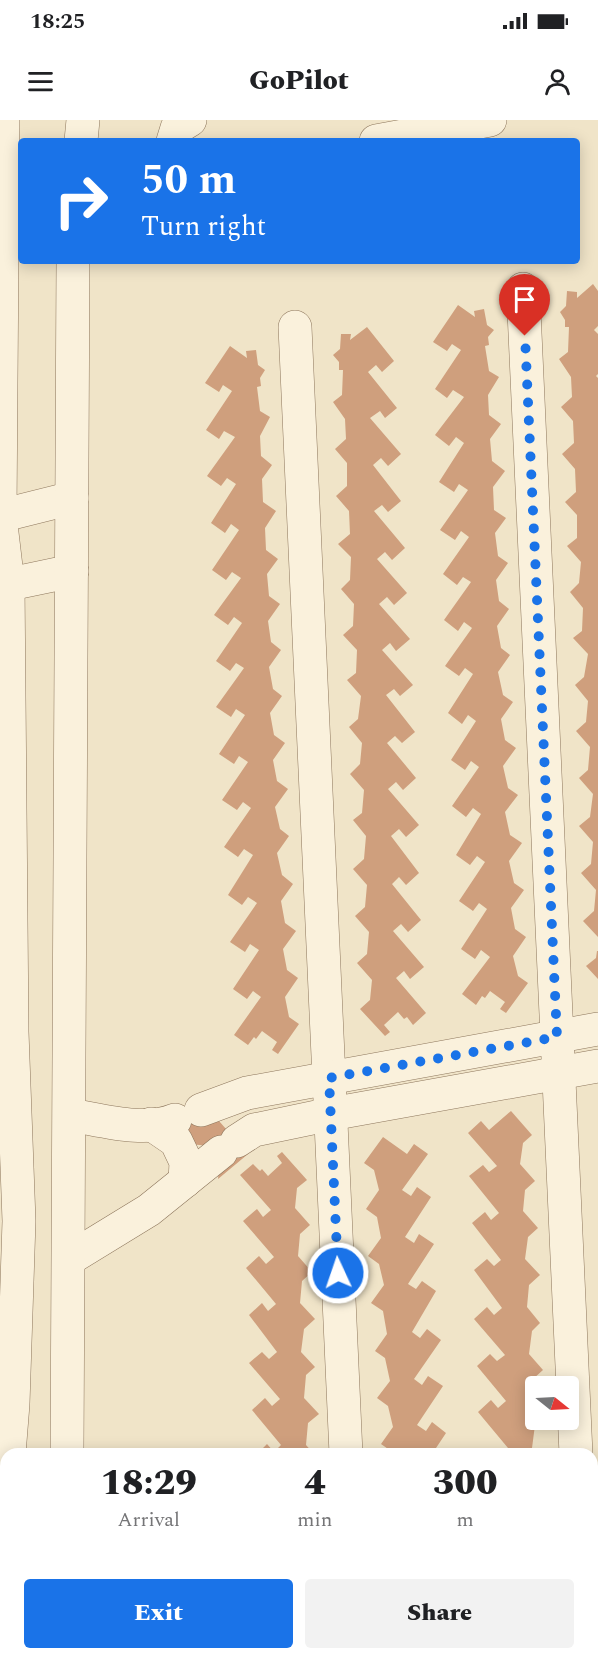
<!DOCTYPE html>
<html lang="en">
<head>
<meta charset="utf-8">
<style>
	body { margin:0; font-family:Spectral,serif; background:#f2f2f2; color:#202124; height:100vh; display:flex; flex-direction:column; font-size:22px; white-space:nowrap }
	* { box-sizing:border-box; margin:0 }
	p { font-size:20px; color:#757577 }
	.icon { flex:none; width:33px; height:33px; fill:none; stroke:currentColor; stroke-width:2; stroke-linecap:round; stroke-linejoin:round }
	.map { position:relative; flex:1; overflow:hidden }
	.sheet { position:absolute; left:0px; top:1328px; width:598px; height:212px; display:flex; flex-direction:column; background:#fff; border-radius:18px 18px 0 0; box-shadow:0 3px 15px #0003 }
	.sheet>* { flex:none }
	.guide { position:absolute; left:18px; top:18px; width:562px; height:126px; border-radius:6px; box-shadow:0 3px 15px #0003; background:#1a73e8; color:#fff; overflow:hidden }
	.needle { width:39px; rotate:108deg }
	.tools { position:absolute; left:525px; top:1256px; display:grid; gap:12px }
	.tools a { display:grid; place-items:center; width:54px; height:54px; border-radius:6px; background:#fff; box-shadow:0 3px 15px #0003; font-size:30px }
	.pin { position:absolute; display:grid; place-items:center; width:51px; height:51px; color:#fff; margin:-62px -26px; border-radius:50% 50% 50% 0; rotate:-45deg; box-shadow:0 0 6px #0007 }
	.pin .icon { rotate:45deg }
	.me { position:absolute; width:66px; margin:-33px; rotate:357deg; stroke-linejoin:round; filter:drop-shadow(0 0 4px #0008) }
	.turn { display:flex; align-items:center; gap:21px; height:126px; padding:0 24px; font-size:27px }
	.turn .icon { width:78px; height:78px; stroke-width:2.5 }
	.turn b { display:block; font-size:42px; line-height:51px }
	.eta { display:flex; justify-content:space-evenly; align-items:center; height:102px; text-align:center }
	.eta b { font-size:36px; font-weight:800; line-height:42px }
	.primary-button { display:flex; gap:12px; margin-top:auto; padding:12px 24px }
	.primary-button a { flex:1; height:69px; border-radius:6px; background:#1a73e8; color:#fff; font-size:24px; font-weight:800; line-height:69px; text-align:center }
	.primary-button a+a { background:#f2f2f2; color:#202124 }
	.status { display:flex; justify-content:space-between; align-items:center; height:42px; padding:0 30px; background:#fff; direction:ltr }
	.status svg { height:16px; fill:currentColor }
	header { display:flex; justify-content:space-between; align-items:center; height:78px; padding:0 24px; background:#fff; font-size:27px; font-weight:800 }
	.map>svg:first-child { display:block }
	.building { fill:#cf9f7d }
	.lines { fill:none; stroke-linecap:round; stroke-linejoin:round }
	.minor-casing { stroke:#8d765c; stroke-width:34 }
	.minor { stroke:#faf1dc; stroke-width:33 }
	.route { stroke:#1a73e8; stroke-width:10; stroke-dasharray:0 18 }
</style>
</head>
<body>
<div class="status"><b>18:25</b><svg viewBox="0 0 49 12"><path d="M0 12V9h3v3zM5 12V6h3v6zM10 12V3h3v9zM15 12V0h3v12zM26 1h20v11H26zM47 4h2v5h-2z"/></svg></div>
<header><svg class="icon" aria-label="menu" viewBox="0 0 24 24"><path d="M4 6h16M4 12h16M4 18h16"/></svg>GoPilot<svg class="icon" aria-label="person" viewBox="0 0 24 24"><circle cx="12" cy="8" r="4"/><path d="M4 21q1-7 8-7t8 7"/></svg></header>
<div class="map">
<svg width="598" height="1538" viewBox="0 0 598 1538">
	<rect width="100%" height="100%" fill="#f0e4c8"/>
	<g class="building">
		<polygon points="593,164 598,171 598,206 594,210 598,214 598,254 596,256 598,258 598,817 583,801 594,791 596,770 581,753 591,744 593,722 579,706 590,697 593,674 579,658 588,650 590,627 576,611 586,602 588,581 575,565 584,557 588,534 573,518 582,511 583,488 570,472 579,463 581,442 567,426 577,418 577,395 565,382 576,372 575,349 562,334 574,323 573,301 561,287 572,277 571,257 559,239 568,232 569,207 565,207 565,200 560,192 566,186 567,171 577,172 577,178"/>
		<polygon points="458,185 475,197 474,191 484,189 487,205 494,210 488,217 489,225 485,226 489,251 499,257 488,275 489,295 501,304 490,319 492,341 505,351 493,367 494,390 506,398 495,413 498,436 508,443 496,460 499,481 509,489 497,506 501,528 510,535 498,552 503,575 513,582 501,599 505,620 516,628 503,646 508,668 518,675 505,692 510,715 522,723 509,741 514,763 524,770 511,788 515,809 526,817 513,836 518,856 528,863 506,893 500,889 505,882 490,871 485,878 482,876 476,885 462,874 490,837 481,830 475,839 461,829 487,789 479,783 473,791 459,781 485,742 477,736 470,745 456,735 481,694 473,688 466,697 452,686 479,647 471,641 465,650 451,640 476,601 468,595 462,604 448,593 473,554 465,548 459,556 445,546 472,508 464,502 458,511 444,500 471,462 463,457 457,465 443,454 469,417 461,411 455,420 440,410 468,370 459,364 454,372 439,362 464,323 456,317 449,326 435,315 464,277 453,270 447,278 435,269 461,230 452,224 447,231 433,222"/>
		<polygon points="367,207 394,241 382,252 376,245 368,252 397,288 385,298 380,291 370,298 401,334 388,346 381,338 373,345 401,381 388,392 382,385 374,391 405,428 392,440 385,432 377,439 407,473 394,485 387,477 379,484 410,519 396,531 390,523 382,530 413,565 400,576 394,569 386,575 415,612 402,623 395,616 387,623 416,658 403,670 396,662 388,669 419,705 406,717 399,709 391,716 419,753 406,765 399,757 392,764 421,800 408,812 401,804 393,811 424,847 410,859 404,851 396,858 426,893 413,905 407,897 404,899 398,892 384,905 390,912 385,916 360,889 370,880 372,860 357,843 367,834 369,812 355,796 365,787 367,765 353,749 364,739 366,716 353,700 362,693 364,670 350,654 360,644 362,623 349,607 358,599 361,576 347,560 356,553 357,530 343,515 353,506 354,484 341,469 350,460 351,437 338,424 350,414 349,391 336,376 347,366 347,343 335,329 346,319 345,299 333,282 342,275 343,250 339,250 339,242 333,235 340,229 341,214 351,214 350,220"/>
		<polygon points="230,226 247,238 246,231 256,230 258,245 265,250 260,258 261,266 257,267 260,291 270,297 260,316 261,336 272,345 262,359 263,382 276,391 265,408 266,430 278,439 267,454 269,476 280,484 268,501 271,522 281,530 269,547 273,569 282,576 270,593 274,615 285,623 273,640 277,661 288,669 275,687 280,709 289,716 277,733 282,755 293,764 281,781 285,803 296,811 283,829 287,850 298,858 285,877 289,897 299,904 278,934 272,930 277,922 262,911 256,919 254,917 248,925 234,915 261,877 253,871 247,879 233,869 259,830 250,824 245,832 230,822 257,783 248,777 242,785 228,775 253,735 244,729 238,737 224,727 251,688 243,682 237,690 222,680 248,642 239,636 234,644 219,634 245,595 236,589 231,597 216,587 244,548 236,543 230,551 216,541 242,503 234,497 228,505 214,495 241,458 232,452 226,460 212,450 239,410 231,404 225,413 211,403 236,364 227,358 221,366 207,356 235,317 224,311 219,319 206,310 232,271 223,265 219,272 205,263"/>
		<polygon points="597,831 598,831 598,859 586,846 596,838"/>
		<polygon points="511,991 532,1015 523,1023 520,1044 535,1061 525,1070 523,1091 538,1108 528,1117 525,1139 540,1155 529,1165 527,1187 540,1203 532,1211 529,1234 543,1250 533,1259 531,1281 536,1286 536,1299 542,1299 535,1305 532,1328 537,1334 501,1334 508,1328 478,1292 491,1280 498,1288 506,1281 477,1246 490,1234 497,1241 505,1235 474,1199 487,1187 494,1195 502,1188 474,1150 487,1139 494,1146 501,1140 472,1103 485,1092 491,1100 499,1093 469,1056 483,1045 489,1052 497,1046 468,1013 481,1001 489,1010"/>
		<polygon points="200,1000 219,1001 248,1034 218,1059 221,1027 189,1024 173,1004"/>
		<polygon points="383,1017 407,1034 414,1024 428,1034 402,1070 411,1076 417,1067 431,1077 405,1117 414,1123 419,1114 434,1124 408,1164 416,1169 422,1161 436,1171 412,1212 420,1218 427,1209 441,1220 414,1259 422,1265 428,1256 443,1266 417,1305 426,1311 432,1302 446,1313 432,1334 391,1334 391,1331 381,1324 393,1307 388,1286 377,1278 390,1261 385,1238 375,1231 387,1214 383,1191 371,1183 384,1165 379,1144 368,1136 381,1118 377,1097 366,1089 379,1070 374,1050 364,1043"/>
		<polygon points="282,1032 307,1060 297,1068 295,1088 310,1105 300,1114 298,1136 312,1152 302,1161 300,1183 315,1199 304,1209 301,1232 315,1247 306,1255 304,1278 319,1294 308,1303 306,1325 314,1334 257,1334 267,1324 274,1332 281,1325 252,1290 265,1278 272,1286 280,1279 249,1243 262,1232 269,1239 277,1232 249,1195 262,1183 268,1191 276,1184 246,1148 259,1136 266,1144 274,1137 243,1101 257,1089 263,1097 271,1090 240,1055 253,1044 260,1051 262,1049 268,1056 282,1043 277,1036"/>
		<polygon points="276,1533 320,1533 320,1538 280,1538"/>
		<polygon points="402,1533 429,1533 427,1536 430,1538 402,1538"/>
		<polygon points="500,1533 552,1533 546,1538 504,1538"/>
	</g>
	<g class="lines">
		<defs>
			<g id="minor">
				<polyline points="3,0 0,396 8,464 12,912 19,1101 13,1284 9,1334"/>
				<polyline points="81,21 83,0"/>
				<polyline points="173,21 177,8 190,0"/>
				<polyline points="376,21 490,0"/>
				<polyline points="523,169 576,1334"/>
				<polyline points="295,207 346,1334"/>
				<polyline points="0,396 72,378"/>
				<polyline points="0,466 72,451"/>
				<polyline points="201,990 247,973 598,909"/>
				<path d="M70,995C102,1000 144,1013 175,1000"/>
				<polyline points="151,1004 176,1021 186,1042 185,1061"/>
				<polyline points="237,1021 254,1010 331,994 598,946"/>
				<polyline points="69,1139 149,1090 221,1032"/>
				<polyline points="67,1334 73,141"/>
				<polyline points="0,1434 6,1369"/>
				<polyline points="355,1533 356,1538"/>
				<polyline points="585,1533 586,1538"/>
				<polyline points="66,1538 66,1533"/>
			</g>
		</defs>
		<use href="#minor" class="minor-casing"/>
		<use href="#minor" class="minor"/>
	</g>
	<g class="lines">
		<polyline class="route" points="338,1153 329,958 557,917 525,216"/>
	</g>
</svg>
<div class="tools">
<a><svg class="needle" viewBox="-14 -14 28 28"><path d="M0-13l5 13h-10z" fill="#e53935"/><path d="M0 13l5-13h-10z" fill="#757577"/></svg></a>
</div>
<div class="pin" style="left:525px;top:216px;background:#d93025"><svg class="icon" aria-label="arrive" viewBox="0 0 24 24"><path d="M6 21V4h12l-3 4 3 4H6"/></svg></div>
<svg class="me" style="left:338px;top:1153px" viewBox="-20 -20 40 40"><circle r="17" fill="#1a73e8" stroke="#fff" stroke-width="3"/><path d="M0-11L8 9 0 5-8 9z" fill="#fff"/></svg>
<div class="guide">
<div class="turn"><svg class="icon" aria-label="right" viewBox="0 0 24 24"><path d="M7 20v-9h11M14 6l5 5-5 5"/></svg><div><b>50 m</b>Turn right</div></div>
</div>
<section class="sheet">
<div class="eta">
<div><b>18:29</b><p>Arrival</p></div>
<div><b>4</b><p>min</p></div>
<div><b>300</b><p>m</p></div>
</div>
<div class="primary-button"><a>Exit</a><a>Share</a></div>
</section>
</div>
</body>
</html>
